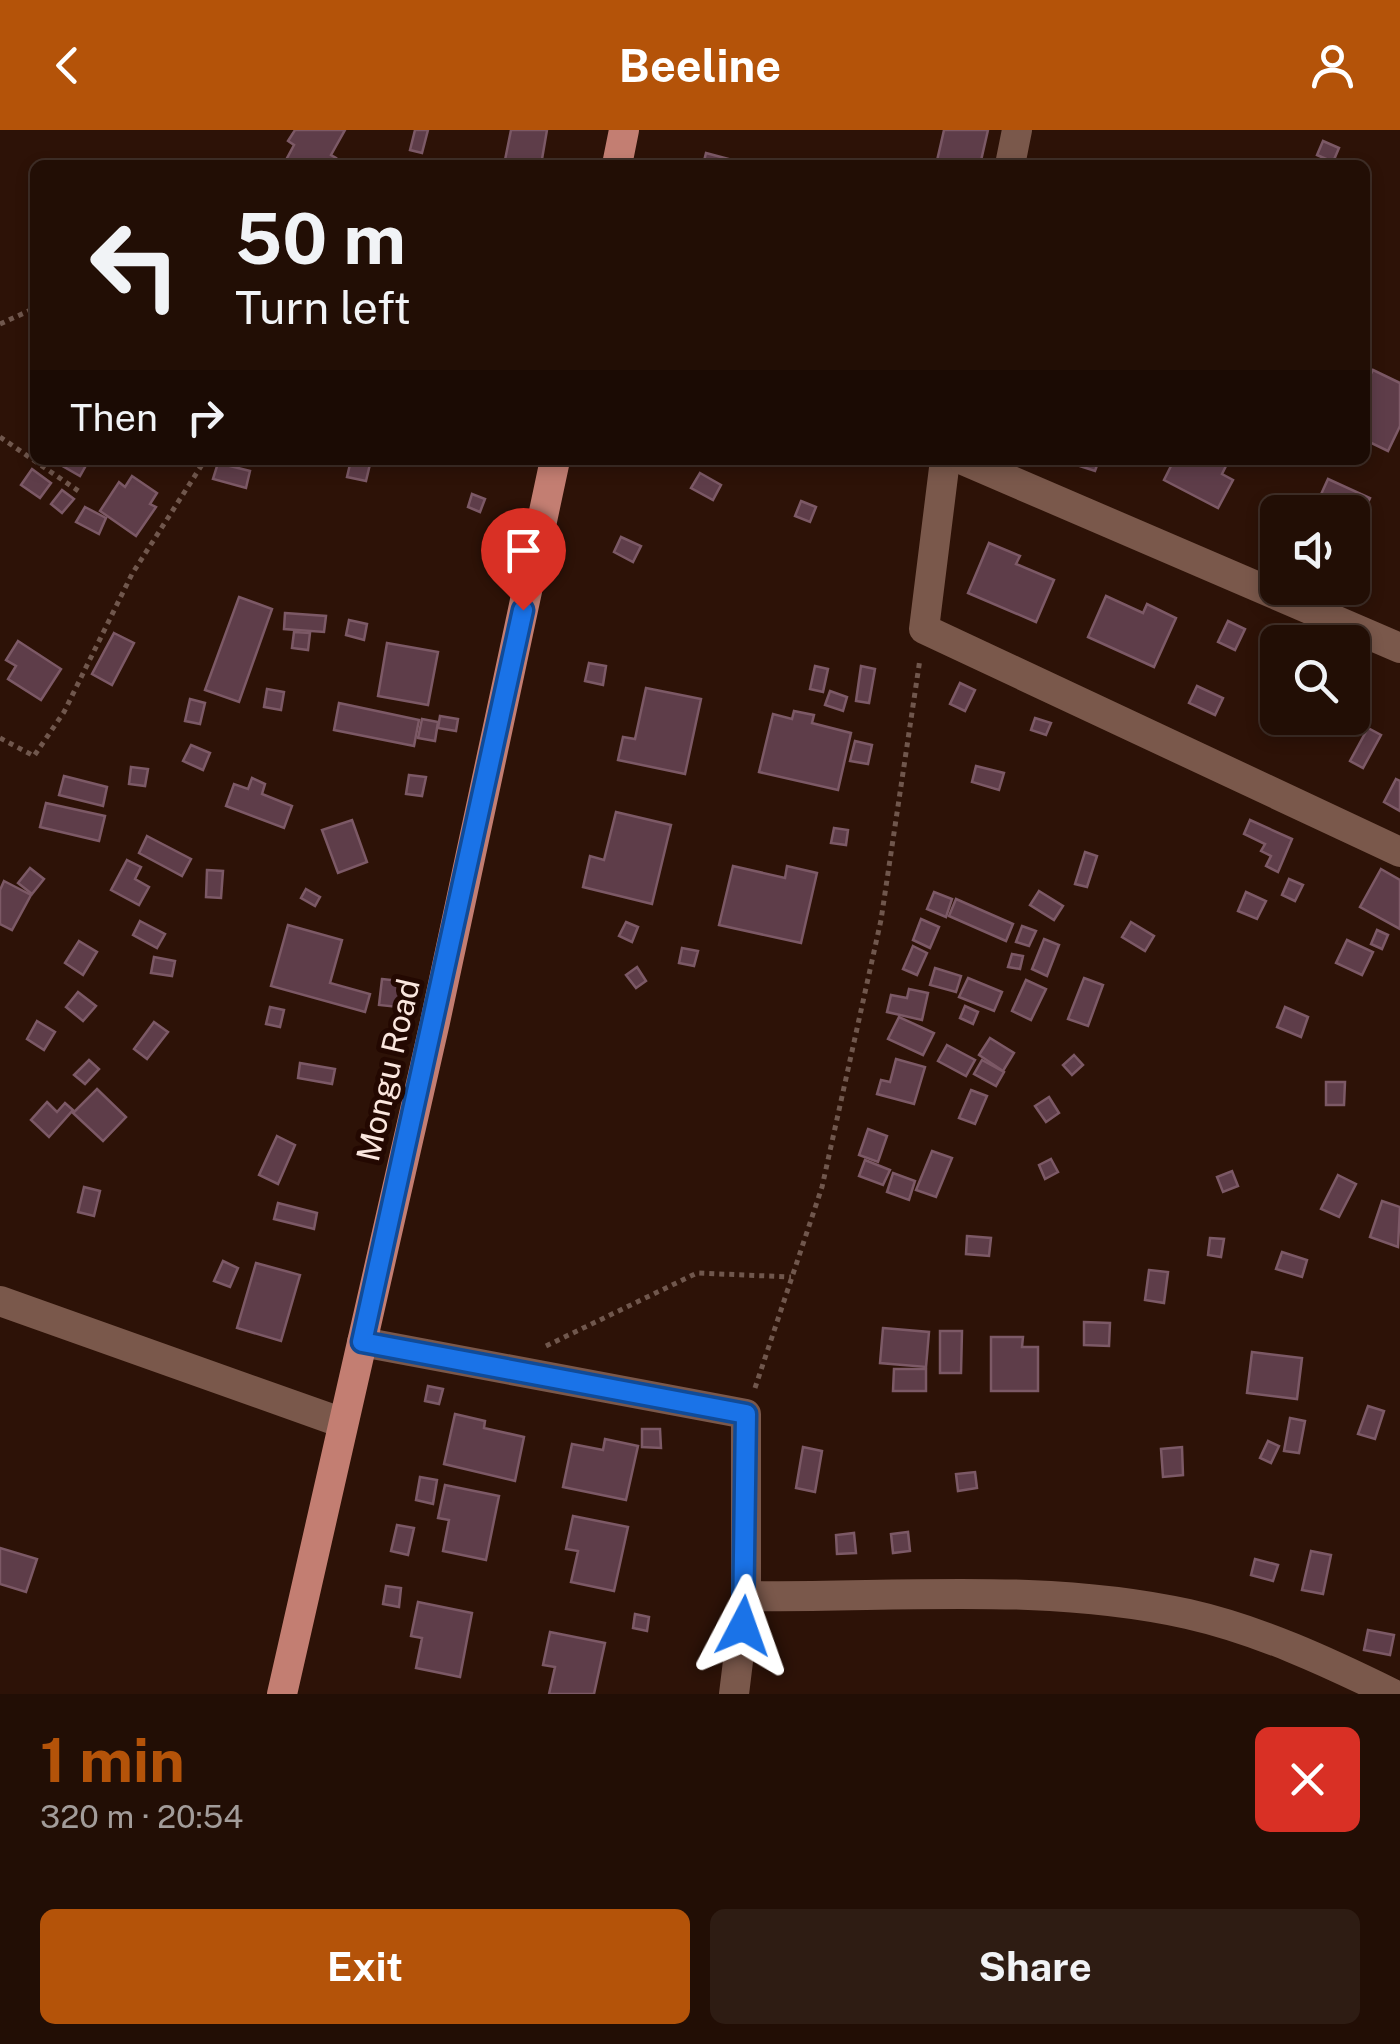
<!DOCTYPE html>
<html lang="en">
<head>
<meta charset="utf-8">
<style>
	body { margin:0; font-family:"Public Sans",sans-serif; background:#2e1c13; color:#f1f3f6; height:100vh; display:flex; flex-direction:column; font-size:38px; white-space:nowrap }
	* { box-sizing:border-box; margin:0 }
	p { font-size:32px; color:#a29c9a }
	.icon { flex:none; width:55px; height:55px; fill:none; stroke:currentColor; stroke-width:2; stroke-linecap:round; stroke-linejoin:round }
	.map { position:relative; height:1564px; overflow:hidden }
	.side { display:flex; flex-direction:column; background:#220e05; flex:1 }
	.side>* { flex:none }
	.guide { position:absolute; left:30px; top:30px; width:1340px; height:305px; border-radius:15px; box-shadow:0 5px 15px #0003,0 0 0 2px #3f2e27; background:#220e05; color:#f1f3f6; overflow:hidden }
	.buttons { position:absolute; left:1260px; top:365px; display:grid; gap:20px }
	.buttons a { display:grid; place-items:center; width:110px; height:110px; border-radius:15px; background:#220e05; box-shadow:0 5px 15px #0003,0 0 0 2px #3f2e27; font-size:50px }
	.pin { position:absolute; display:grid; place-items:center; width:85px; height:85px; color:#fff; margin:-102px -42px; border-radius:50% 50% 50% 0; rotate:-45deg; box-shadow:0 0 10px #0007 }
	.pin .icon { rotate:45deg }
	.me { position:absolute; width:110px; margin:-55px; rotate:4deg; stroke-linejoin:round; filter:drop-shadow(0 0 8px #0008) }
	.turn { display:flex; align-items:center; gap:35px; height:210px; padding:0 40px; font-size:45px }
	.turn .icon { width:130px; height:130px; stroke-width:2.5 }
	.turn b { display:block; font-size:70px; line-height:85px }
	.then { display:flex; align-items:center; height:95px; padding:0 40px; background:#0003; gap:20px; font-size:38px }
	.round { display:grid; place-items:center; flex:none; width:105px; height:105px; border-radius:15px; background:#2e1c13 }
	.headline { display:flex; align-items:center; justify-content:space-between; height:170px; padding:0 40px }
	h1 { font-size:60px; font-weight:700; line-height:75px; color:#b45309 }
	.cta { display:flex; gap:20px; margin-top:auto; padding:20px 40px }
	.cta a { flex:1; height:115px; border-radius:15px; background:#b45309; color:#fff; font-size:40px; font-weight:700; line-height:115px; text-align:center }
	.cta a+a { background:#2e1c13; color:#f1f3f6 }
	header { display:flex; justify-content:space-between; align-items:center; height:130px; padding:0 40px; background:#b45309; color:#fff; font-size:45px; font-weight:700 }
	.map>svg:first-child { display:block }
	.building { fill:#5e3d49; stroke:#7c5966; stroke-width:2.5 }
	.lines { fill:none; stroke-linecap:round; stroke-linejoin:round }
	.path { stroke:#70574d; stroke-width:5; stroke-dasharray:5 5; stroke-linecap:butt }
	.minor { stroke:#7a584b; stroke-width:30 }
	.major { stroke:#c37e72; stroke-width:30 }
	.route-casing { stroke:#114b97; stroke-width:25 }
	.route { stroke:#1a73e8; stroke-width:18 }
	.labels { text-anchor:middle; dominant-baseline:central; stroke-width:10; stroke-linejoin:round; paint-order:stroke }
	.street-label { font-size:32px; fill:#fae6de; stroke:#230801 }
</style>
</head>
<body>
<header><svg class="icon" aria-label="back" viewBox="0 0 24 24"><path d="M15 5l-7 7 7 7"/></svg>Beeline<svg class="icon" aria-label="person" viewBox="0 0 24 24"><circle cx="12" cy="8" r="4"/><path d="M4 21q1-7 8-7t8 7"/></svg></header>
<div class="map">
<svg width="1400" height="1564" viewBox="0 0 1400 1564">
	<rect width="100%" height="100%" fill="#2d1207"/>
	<g class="building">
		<polygon points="295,0 345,0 331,25 336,28 332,35 295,35 286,30 294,15 288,11"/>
		<polygon points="415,0 428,0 422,23 410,20"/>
		<polygon points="511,0 547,0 541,35 504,35"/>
		<polygon points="944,0 988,0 980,35 936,35"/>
		<polygon points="1323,11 1339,18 1333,32 1317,25"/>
		<polygon points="706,23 751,35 703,35"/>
		<polygon points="1373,240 1400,253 1400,296 1388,321 1365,310 1365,255"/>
		<polygon points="52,330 89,330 80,346"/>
		<polygon points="351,330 371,330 366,351 347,347"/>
		<polygon points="1061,330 1099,330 1095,341"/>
		<polygon points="1174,330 1229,330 1222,344 1233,350 1218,378 1164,350"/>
		<polygon points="218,333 250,341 246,358 213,349"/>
		<polygon points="32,339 51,353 40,368 21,355"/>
		<polygon points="700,343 721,355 713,370 691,358"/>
		<polygon points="132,346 157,363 150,374 156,377 136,406 100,381 119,352 125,357"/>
		<polygon points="1328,349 1370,368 1352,406 1352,382 1313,382"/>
		<polygon points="62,360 74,369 62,383 51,374"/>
		<polygon points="472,364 485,369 480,382 468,377"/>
		<polygon points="801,371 816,377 810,392 795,386"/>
		<polygon points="85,377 106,388 99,404 76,392"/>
		<polygon points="621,407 641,416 633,432 614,422"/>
		<polygon points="989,413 1020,426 1016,434 1054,450 1036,492 968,463"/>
		<polygon points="1106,466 1143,483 1147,474 1176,488 1154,537 1088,507"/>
		<polygon points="239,467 272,479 239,572 205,560"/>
		<polygon points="285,483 326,486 324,502 284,499"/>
		<polygon points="349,490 367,494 364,510 346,505"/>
		<polygon points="1228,491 1245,499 1235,520 1218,512"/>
		<polygon points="294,502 310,503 308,520 292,518"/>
		<polygon points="114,503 134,513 112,555 92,544"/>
		<polygon points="18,511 61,539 41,570 8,549 16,536 6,530"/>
		<polygon points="387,513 438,522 428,575 378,566"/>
		<polygon points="589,533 606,536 603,555 585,551"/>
		<polygon points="815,536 828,539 823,562 810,559"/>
		<polygon points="861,536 875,539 869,573 856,571"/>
		<polygon points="960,553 975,560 965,581 950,574"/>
		<polygon points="1197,556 1223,568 1215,585 1189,573"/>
		<polygon points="646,558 701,569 685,644 618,630 623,607 635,609"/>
		<polygon points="267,559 284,562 281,580 264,577"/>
		<polygon points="830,561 847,567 843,581 825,575"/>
		<polygon points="190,569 205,573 200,594 185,591"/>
		<polygon points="339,573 419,590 414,616 334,600"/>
		<polygon points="794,581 814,585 812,593 851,603 838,660 759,642 773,584 792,589"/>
		<polygon points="440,586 458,589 456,601 438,598"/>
		<polygon points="1035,588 1051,593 1046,605 1031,600"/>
		<polygon points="422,589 438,592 435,611 418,608"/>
		<polygon points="1368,598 1381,605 1363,638 1350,631"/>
		<polygon points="855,611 872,615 868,634 850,631"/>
		<polygon points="191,615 210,623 203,640 183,631"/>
		<polygon points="976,636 1004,643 999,660 972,652"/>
		<polygon points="131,637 148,639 145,656 129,654"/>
		<polygon points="409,645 426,647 422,666 406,664"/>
		<polygon points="64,646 107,657 103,676 59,665"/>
		<polygon points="252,648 265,654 262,664 292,676 284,698 226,676 234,654 248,659"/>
		<polygon points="1396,649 1400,651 1400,681 1384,672"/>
		<polygon points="46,673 105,686 99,711 40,697"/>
		<polygon points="616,682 671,695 652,774 583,757 590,726 604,730"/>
		<polygon points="352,690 367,732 338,743 322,700"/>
		<polygon points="1250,690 1292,709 1278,742 1266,736 1271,726 1261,721 1265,714 1244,704"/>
		<polygon points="834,698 848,700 846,715 831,713"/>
		<polygon points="147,706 191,729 182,746 139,723"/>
		<polygon points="1085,722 1097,726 1087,757 1075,754"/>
		<polygon points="127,730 141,737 135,749 149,757 139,775 111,760"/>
		<polygon points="733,736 785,748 787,736 817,743 801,813 719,795"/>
		<polygon points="30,738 44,749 32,764 18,753"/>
		<polygon points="1381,739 1400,750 1400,799 1360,777"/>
		<polygon points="207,740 223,741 221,768 206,767"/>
		<polygon points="1289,749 1303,755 1295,771 1282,765"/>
		<polygon points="4,751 31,765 12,800 0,794 0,760"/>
		<polygon points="306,759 320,767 315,776 301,768"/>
		<polygon points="1039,761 1063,776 1054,790 1030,775"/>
		<polygon points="934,762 952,769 946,787 927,779"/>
		<polygon points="1246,762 1266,771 1257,789 1238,781"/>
		<polygon points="956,769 1013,794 1006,811 949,786"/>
		<polygon points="921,789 939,797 930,818 913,810"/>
		<polygon points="140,791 165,804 157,818 133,805"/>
		<polygon points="626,792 638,797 632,812 619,806"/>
		<polygon points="1131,792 1154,806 1145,821 1122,807"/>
		<polygon points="288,795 342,810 330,853 370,864 365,882 271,856"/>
		<polygon points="1022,796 1036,801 1029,816 1016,812"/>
		<polygon points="1377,800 1388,805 1382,819 1371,814"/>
		<polygon points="1044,809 1059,815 1047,846 1032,839"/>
		<polygon points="1347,810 1373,822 1362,845 1336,833"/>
		<polygon points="79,811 97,822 83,845 65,833"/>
		<polygon points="913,816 927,823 917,845 903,839"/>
		<polygon points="682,818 698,821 694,836 679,833"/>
		<polygon points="1012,824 1023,826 1020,839 1008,837"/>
		<polygon points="154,827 175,831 172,846 151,843"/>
		<polygon points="637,837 646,851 636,858 626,845"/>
		<polygon points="935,838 961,846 956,862 930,855"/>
		<polygon points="968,848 1002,862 994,881 959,867"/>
		<polygon points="1084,848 1103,855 1088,896 1068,889"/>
		<polygon points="382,849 401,851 398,877 379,875"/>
		<polygon points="1026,850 1046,859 1031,890 1012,881"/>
		<polygon points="909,859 928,863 922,890 887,882 891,865 907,868"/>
		<polygon points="78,862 96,876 83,891 66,877"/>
		<polygon points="965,876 978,882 973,894 960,888"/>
		<polygon points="270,877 284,880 280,897 266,894"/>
		<polygon points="1285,877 1308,887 1301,907 1277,897"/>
		<polygon points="899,887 934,903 923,925 888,909"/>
		<polygon points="37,891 55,902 44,920 27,909"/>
		<polygon points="154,892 168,902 147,929 134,919"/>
		<polygon points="990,908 1014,923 1003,941 979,925"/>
		<polygon points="947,915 975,930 966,946 938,931"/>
		<polygon points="1074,925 1083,935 1072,945 1063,935"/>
		<polygon points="896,929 925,937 914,974 877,964 881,950 890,952"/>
		<polygon points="89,930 99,939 85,954 74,945"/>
		<polygon points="982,930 1004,942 996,956 974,944"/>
		<polygon points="300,933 335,939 332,954 298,948"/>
		<polygon points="1326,952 1345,952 1344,975 1326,975"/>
		<polygon points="97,959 126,987 103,1011 73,983"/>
		<polygon points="971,960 987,966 975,994 959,988"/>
		<polygon points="1049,967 1059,983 1046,992 1035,976"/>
		<polygon points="47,972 57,982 65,973 73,980 49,1007 31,990"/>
		<polygon points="868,999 887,1006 878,1032 859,1025"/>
		<polygon points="277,1006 295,1015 278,1054 259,1045"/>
		<polygon points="932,1021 952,1028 936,1067 916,1060"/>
		<polygon points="1051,1029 1058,1042 1045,1049 1039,1035"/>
		<polygon points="865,1030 890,1040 883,1055 859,1046"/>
		<polygon points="1232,1041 1238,1056 1223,1062 1217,1047"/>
		<polygon points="893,1043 915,1051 909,1070 887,1062"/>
		<polygon points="1338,1045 1356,1054 1339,1087 1321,1079"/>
		<polygon points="84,1057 100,1061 94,1086 78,1082"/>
		<polygon points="1382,1071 1400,1077 1398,1117 1370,1107"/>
		<polygon points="278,1073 317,1083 314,1099 274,1089"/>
		<polygon points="967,1106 991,1108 989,1126 966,1124"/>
		<polygon points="1210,1108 1224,1109 1221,1127 1208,1125"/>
		<polygon points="1282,1122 1307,1130 1302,1147 1276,1139"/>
		<polygon points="223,1131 238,1138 230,1157 214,1151"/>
		<polygon points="256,1133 300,1145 281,1211 237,1198"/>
		<polygon points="1149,1140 1168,1142 1164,1173 1145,1170"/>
		<polygon points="1084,1192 1110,1193 1109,1216 1084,1215"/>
		<polygon points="883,1198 929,1202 926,1237 880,1233"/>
		<polygon points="940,1201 962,1201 961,1243 940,1243"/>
		<polygon points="991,1207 1023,1207 1022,1217 1038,1217 1038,1261 991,1261"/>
		<polygon points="1252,1222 1302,1228 1297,1269 1247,1263"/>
		<polygon points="894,1239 926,1239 926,1261 893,1261"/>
		<polygon points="428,1256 443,1259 439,1274 425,1271"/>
		<polygon points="1368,1276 1384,1281 1375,1309 1358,1304"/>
		<polygon points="455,1284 485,1291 484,1298 524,1307 515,1351 444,1334"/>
		<polygon points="1290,1288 1305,1291 1299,1323 1284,1321"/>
		<polygon points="642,1299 660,1299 661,1318 642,1317"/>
		<polygon points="605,1309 638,1316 626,1370 563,1357 572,1314 603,1320"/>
		<polygon points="1268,1311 1279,1316 1271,1333 1260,1328"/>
		<polygon points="803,1317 822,1321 815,1362 796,1358"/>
		<polygon points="1182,1317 1183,1345 1163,1347 1161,1319"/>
		<polygon points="975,1342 977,1358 958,1361 956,1344"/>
		<polygon points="420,1347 437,1350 433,1374 416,1370"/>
		<polygon points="445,1355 499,1366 486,1430 443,1421 449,1390 438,1388"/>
		<polygon points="573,1386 628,1397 614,1461 571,1452 578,1421 566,1419"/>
		<polygon points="397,1395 414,1398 408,1425 391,1421"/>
		<polygon points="908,1402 910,1421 893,1423 891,1404"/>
		<polygon points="854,1403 856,1423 837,1424 836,1405"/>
		<polygon points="0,1418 37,1429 26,1462 0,1454"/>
		<polygon points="1311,1421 1331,1425 1323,1464 1302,1460"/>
		<polygon points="1255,1429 1278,1435 1273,1451 1251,1445"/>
		<polygon points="386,1456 401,1458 399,1477 383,1474"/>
		<polygon points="418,1472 472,1483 460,1547 416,1538 422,1508 411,1506"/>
		<polygon points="635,1484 649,1487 647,1501 633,1498"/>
		<polygon points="1368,1500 1394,1505 1390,1525 1364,1520"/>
		<polygon points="550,1502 605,1513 594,1564 549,1564 555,1537 543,1535"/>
	</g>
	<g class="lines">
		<g class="path">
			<polyline points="0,194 35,178"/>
			<polyline points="0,307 80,362"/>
			<polyline points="0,608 34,626 64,582 132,444 205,330"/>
			<polyline points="546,1216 697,1143 791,1147"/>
			<polyline points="755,1258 822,1057 881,790 920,529"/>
		</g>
		<g class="minor">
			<polyline points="1010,35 1017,0"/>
			<polyline points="945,330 924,499 1400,722"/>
			<polyline points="963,330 1400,518"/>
			<polyline points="0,1171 343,1293"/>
			<polyline points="362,1212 746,1284 746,1466 734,1564"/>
			<path d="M746,1466C892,1468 1044,1452 1188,1484C1259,1500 1328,1532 1393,1564"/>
		</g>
		<g class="major">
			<polyline points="617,35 624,0"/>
			<polyline points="282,1564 435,892 555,330"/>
		</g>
	</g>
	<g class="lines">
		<defs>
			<polyline id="route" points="523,480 362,1212 746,1284 743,1496"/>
		</defs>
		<use href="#route" class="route-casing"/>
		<use href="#route" class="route"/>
	</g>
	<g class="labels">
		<g class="street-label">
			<text transform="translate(388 940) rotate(-77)">Mongu Road</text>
		</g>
	</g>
</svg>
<div class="buttons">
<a><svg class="icon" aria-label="sound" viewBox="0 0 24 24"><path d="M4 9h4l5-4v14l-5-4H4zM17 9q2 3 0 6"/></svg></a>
<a><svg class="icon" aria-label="search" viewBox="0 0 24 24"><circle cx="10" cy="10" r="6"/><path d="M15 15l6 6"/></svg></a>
</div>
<div class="pin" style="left:523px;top:480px;background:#d93025"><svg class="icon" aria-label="arrive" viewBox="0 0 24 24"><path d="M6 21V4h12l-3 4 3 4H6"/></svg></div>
<svg class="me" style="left:743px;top:1496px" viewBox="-20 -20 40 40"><path d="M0-17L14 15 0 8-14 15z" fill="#1a73e8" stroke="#fff" stroke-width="4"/></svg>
<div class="guide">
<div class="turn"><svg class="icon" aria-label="left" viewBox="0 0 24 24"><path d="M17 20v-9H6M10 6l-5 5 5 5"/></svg><div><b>50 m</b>Turn left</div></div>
<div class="then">Then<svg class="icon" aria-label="right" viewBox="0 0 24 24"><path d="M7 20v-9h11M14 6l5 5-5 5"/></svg></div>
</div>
</div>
<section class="side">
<div class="headline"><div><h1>1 min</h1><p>320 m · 20:54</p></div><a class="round" style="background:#d93025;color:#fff"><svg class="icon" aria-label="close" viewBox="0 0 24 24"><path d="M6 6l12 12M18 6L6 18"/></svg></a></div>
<div class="cta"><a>Exit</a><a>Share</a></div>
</section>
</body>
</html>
